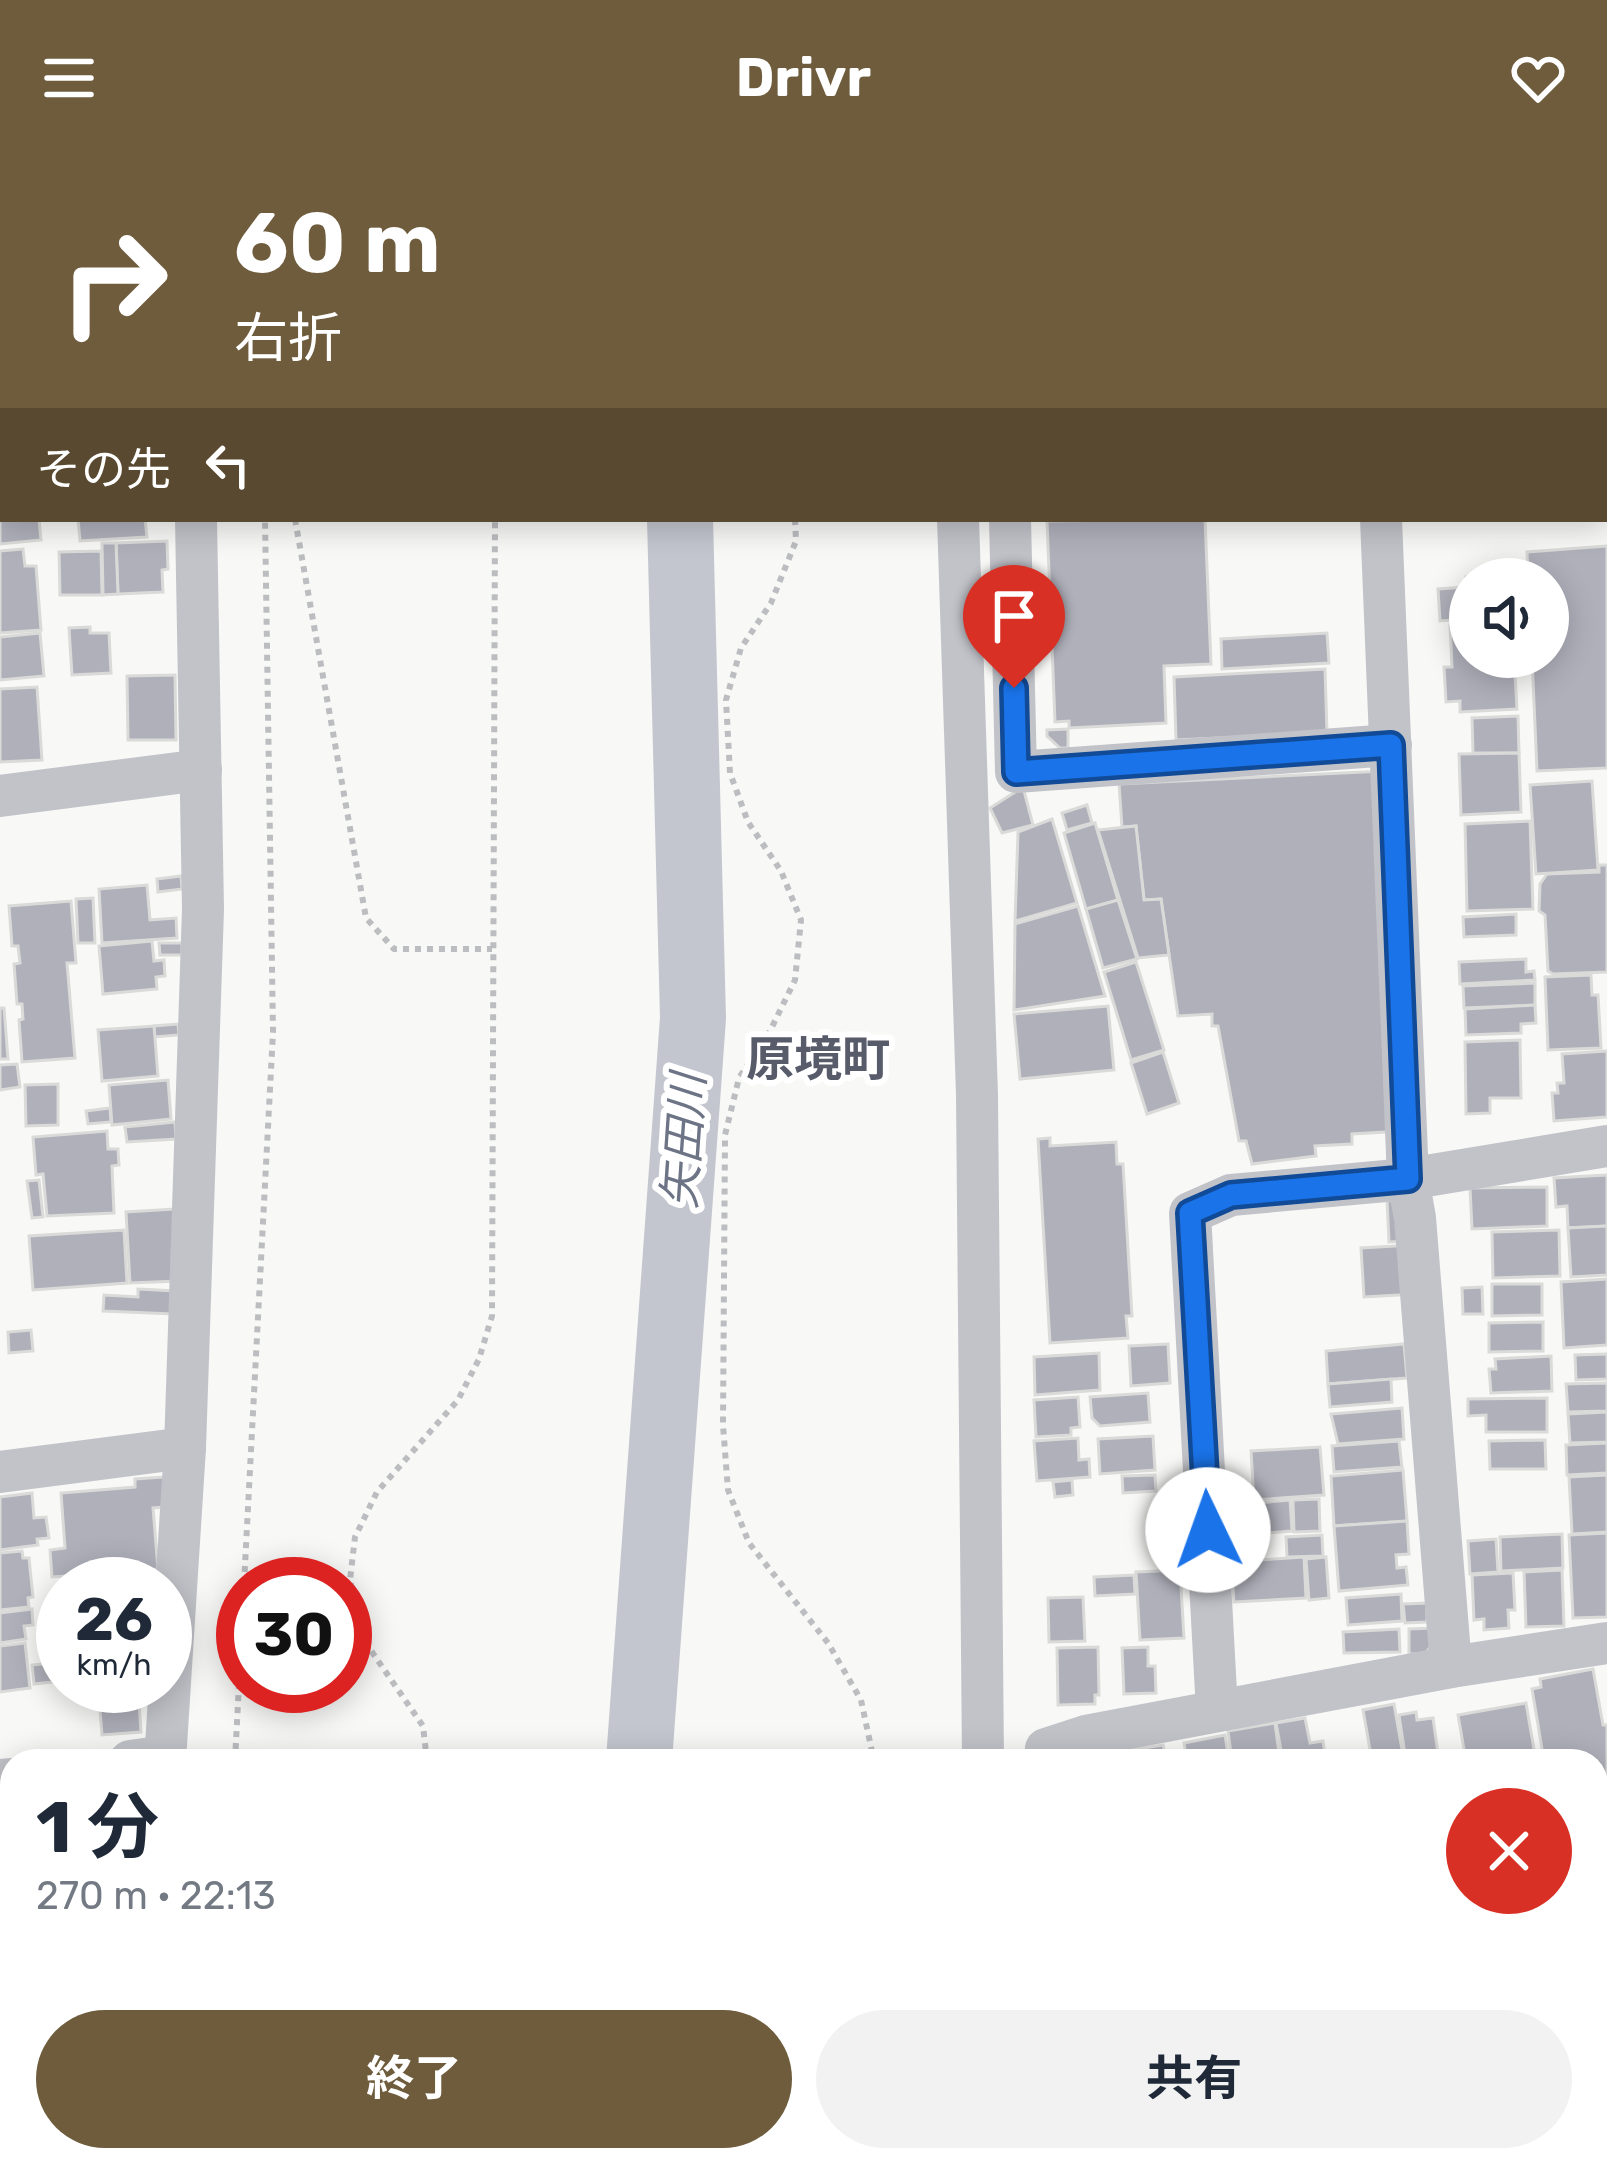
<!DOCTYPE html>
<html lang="ja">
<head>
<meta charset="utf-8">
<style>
	body { margin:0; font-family:Rubik,"Noto Sans JP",sans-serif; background:#f2f2f3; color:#1f2937; height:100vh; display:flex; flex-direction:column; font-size:45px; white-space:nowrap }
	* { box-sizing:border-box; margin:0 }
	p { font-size:39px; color:#747a83 }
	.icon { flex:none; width:66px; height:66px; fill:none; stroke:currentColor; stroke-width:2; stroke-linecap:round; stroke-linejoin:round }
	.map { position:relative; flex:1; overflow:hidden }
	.sheet { position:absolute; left:0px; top:1593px; width:1608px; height:423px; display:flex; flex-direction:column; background:#fff; border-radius:36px 36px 0 0; box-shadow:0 6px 30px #0003 }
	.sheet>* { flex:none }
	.banner { position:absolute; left:0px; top:0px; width:1608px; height:366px; box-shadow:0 6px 30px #0003; background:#6e5c3c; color:#fff; overflow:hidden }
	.buttons { position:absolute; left:1449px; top:402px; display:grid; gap:24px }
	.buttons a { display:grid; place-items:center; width:120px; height:120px; border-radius:50%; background:#fff; box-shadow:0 6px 30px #0003; font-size:60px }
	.speed { position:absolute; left:36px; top:1401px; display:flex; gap:24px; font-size:60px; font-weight:700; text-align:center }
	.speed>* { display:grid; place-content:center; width:156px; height:156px; border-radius:50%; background:#fff; box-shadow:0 6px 30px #0003; line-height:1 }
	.speed small { font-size:30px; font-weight:400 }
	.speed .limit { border:18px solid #d22; background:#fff; color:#111 }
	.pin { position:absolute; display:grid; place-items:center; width:102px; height:102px; color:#fff; margin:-123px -51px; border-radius:50% 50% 50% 0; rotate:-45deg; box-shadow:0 0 12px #0007 }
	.pin .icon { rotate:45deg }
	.me { position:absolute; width:132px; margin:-66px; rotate:357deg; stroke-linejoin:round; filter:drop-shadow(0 0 9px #0008) }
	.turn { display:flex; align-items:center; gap:42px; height:252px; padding:0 36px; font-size:54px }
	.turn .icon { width:156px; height:156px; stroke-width:2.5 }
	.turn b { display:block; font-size:84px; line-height:102px }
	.then { display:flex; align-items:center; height:114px; padding:0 36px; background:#0003; gap:24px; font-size:45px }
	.round { display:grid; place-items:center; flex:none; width:126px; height:126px; border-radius:63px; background:#f2f2f3 }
	.headline { display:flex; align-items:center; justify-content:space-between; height:204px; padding:0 36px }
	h1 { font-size:72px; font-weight:700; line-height:90px }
	.button { display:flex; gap:24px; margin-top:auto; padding:24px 36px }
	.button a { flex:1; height:138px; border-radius:72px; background:#6e5c3c; color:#fff; font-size:48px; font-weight:700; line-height:138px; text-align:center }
	.button a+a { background:#f2f2f3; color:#1f2937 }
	header { display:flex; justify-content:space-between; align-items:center; height:156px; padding:0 36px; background:#6e5c3c; color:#fff; font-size:54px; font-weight:700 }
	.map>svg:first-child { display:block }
	.green { fill:#d6ddd6 }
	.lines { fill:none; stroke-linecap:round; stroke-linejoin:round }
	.river { stroke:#c3c6ce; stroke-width:66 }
	.building { fill:#afb0ba; stroke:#dadad9; stroke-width:3 }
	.highway-tunnel { stroke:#d5d6d9; stroke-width:60; stroke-dasharray:60 30; stroke-linecap:butt }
	.highway-casing { stroke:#b7b8bd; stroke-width:64 }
	.path { stroke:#bcbdc0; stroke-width:6; stroke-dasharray:6 6; stroke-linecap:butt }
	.minor { stroke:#c2c3c9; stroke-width:42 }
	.highway { stroke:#fff; stroke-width:60 }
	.highway-bridge-casing { stroke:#b7b8bd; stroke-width:64; stroke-linecap:butt }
	.highway-bridge { stroke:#fff; stroke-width:60 }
	.route-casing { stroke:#114b97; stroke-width:30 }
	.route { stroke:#1a73e8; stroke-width:21 }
	.labels { text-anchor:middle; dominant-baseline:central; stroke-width:12; stroke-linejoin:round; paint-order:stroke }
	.water-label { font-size:45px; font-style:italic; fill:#6d7485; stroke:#fff }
	.quarter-label { font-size:48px; font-weight:bold; fill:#585b6a; stroke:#fff }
</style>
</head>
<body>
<header><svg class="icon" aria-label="menu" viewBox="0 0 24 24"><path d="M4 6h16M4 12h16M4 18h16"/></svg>Drivr<svg class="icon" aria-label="heart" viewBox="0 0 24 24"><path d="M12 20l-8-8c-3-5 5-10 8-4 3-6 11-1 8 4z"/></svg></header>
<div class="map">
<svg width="1607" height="2014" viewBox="0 0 1607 2014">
	<rect width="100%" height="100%" fill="#f8f8f6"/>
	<rect class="green" x="1034" y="0" width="568" height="3"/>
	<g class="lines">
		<g class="river">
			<polyline points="648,0 649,3"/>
			<polyline points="639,1605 693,862 680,363"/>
		</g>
	</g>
	<g class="building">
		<rect x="67" y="0" width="76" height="3"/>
		<polygon points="0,330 3,330 3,363 39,363 41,384 0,388"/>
		<polygon points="78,363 145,363 147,381 80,385"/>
		<polygon points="1205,363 1211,508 1164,510 1166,567 1069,572 1069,565 1055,566 1047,365"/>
		<polygon points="167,385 168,413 162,414 163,436 118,438 116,387"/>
		<polygon points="102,387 116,387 118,438 103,439"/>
		<polygon points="1607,390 1607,612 1537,615 1532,501 1548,501 1548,423 1528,423 1527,396"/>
		<polygon points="23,393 25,410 36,410 41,474 0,477 0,395"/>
		<polygon points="101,395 102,439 60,439 59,396"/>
		<polygon points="1511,418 1512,423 1470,423 1470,463 1440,465 1438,433 1466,431 1466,421"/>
		<polygon points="1450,469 1470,469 1470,501 1514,501 1517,553 1460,556 1460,545 1446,546 1444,511 1452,511"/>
		<polygon points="90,471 90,477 109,477 111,517 72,519 69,472"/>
		<polygon points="40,477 44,520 0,524 0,481"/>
		<polygon points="1327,477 1329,507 1222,513 1221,483"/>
		<polygon points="1325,513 1327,577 1176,584 1174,521"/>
		<polygon points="175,519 176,584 128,584 127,520"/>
		<polygon points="37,531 42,604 0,606 0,533"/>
		<polygon points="1518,560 1519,597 1473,597 1472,562"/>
		<polygon points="1068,573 1068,592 1060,592 1047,580 1047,574"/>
		<polygon points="1519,597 1521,656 1461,659 1459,598"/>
		<polygon points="1384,615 1403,975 1352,978 1352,988 1315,990 1316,1000 1252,1008 1246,985 1239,985 1218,870 1212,870 1212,858 1178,860 1161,743 1144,744 1136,670 1122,671 1119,628"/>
		<polygon points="1592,625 1598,714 1536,718 1530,629"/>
		<polygon points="1023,631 1033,669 1002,677 990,652"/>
		<polygon points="1087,649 1092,667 1067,674 1062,657"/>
		<polygon points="1052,663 1077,747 1015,765 1018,676"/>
		<polygon points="1530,665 1533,753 1467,755 1465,668"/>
		<polygon points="1095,667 1118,744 1086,753 1064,677"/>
		<polygon points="1136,670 1144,744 1161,743 1169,799 1138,802 1098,674"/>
		<polygon points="1599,709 1607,709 1607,816 1553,818 1548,815 1545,759 1539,755 1540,728 1547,718 1599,716"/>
		<polygon points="181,720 182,733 158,736 157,723"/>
		<polygon points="147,729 150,764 176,762 177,782 102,787 99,733"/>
		<polygon points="93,742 95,787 78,787 76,743"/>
		<polygon points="1118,744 1137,803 1103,812 1086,753"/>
		<polygon points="71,745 76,807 67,807 75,902 22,906 19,864 23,863 22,848 17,848 14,808 20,807 18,790 12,790 9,750"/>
		<polygon points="1078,750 1105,840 1014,854 1015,768"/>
		<polygon points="1516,758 1516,779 1464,781 1463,761"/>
		<polygon points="152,785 154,805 164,804 165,820 156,821 157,833 103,838 99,790"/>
		<polygon points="159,787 182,787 182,799 160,799"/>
		<polygon points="1526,803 1526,816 1534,815 1535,824 1460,828 1459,806"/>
		<polygon points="1136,806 1164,894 1131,904 1104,816"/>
		<polygon points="1591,819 1592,839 1598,839 1601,892 1548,894 1545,821"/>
		<polygon points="1535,827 1535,849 1464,852 1463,830"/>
		<polygon points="1535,849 1536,867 1521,868 1521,877 1466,879 1465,853"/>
		<polygon points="1108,850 1114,914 1020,923 1014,858"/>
		<polygon points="0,852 4,852 8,903 0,903"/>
		<polygon points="178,868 179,879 154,881 154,870"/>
		<polygon points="154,870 158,920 102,925 98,874"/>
		<polygon points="1520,884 1521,942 1490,942 1490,957 1466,958 1465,886"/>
		<polygon points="1607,895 1607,961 1554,965 1552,937 1558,937 1557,927 1564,927 1562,898"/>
		<polygon points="1163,896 1179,947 1147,958 1131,907"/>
		<polygon points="17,908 20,931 0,934 0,909"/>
		<polygon points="168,924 171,963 112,969 109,929"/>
		<polygon points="58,928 58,969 26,970 25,929"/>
		<polygon points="110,952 111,966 88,968 86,955"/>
		<polygon points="175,966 176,983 127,986 125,971"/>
		<polygon points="107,975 108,993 118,993 119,1009 112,1010 114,1057 47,1060 43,1018 36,1019 33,981"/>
		<polygon points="1050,982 1050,990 1116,986 1117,1008 1123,1008 1132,1160 1126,1160 1128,1182 1050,1187 1038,983"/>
		<polygon points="1607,1019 1607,1070 1568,1072 1567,1050 1556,1051 1554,1022"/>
		<polygon points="39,1024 43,1061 32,1062 27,1025"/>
		<polygon points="1547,1031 1547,1070 1472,1073 1470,1032"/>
		<polygon points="1387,1043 1410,1053 1412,1085 1389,1086"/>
		<polygon points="174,1053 178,1125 130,1127 126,1056"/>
		<polygon points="1607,1070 1607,1119 1571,1121 1568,1072"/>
		<polygon points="124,1074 127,1127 33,1134 29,1080"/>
		<polygon points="1559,1074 1560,1120 1493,1122 1492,1076"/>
		<polygon points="1412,1089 1416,1138 1364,1141 1361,1092"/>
		<polygon points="1607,1123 1607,1189 1564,1192 1561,1126"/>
		<polygon points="1492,1128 1542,1128 1542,1159 1492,1160"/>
		<polygon points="1482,1131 1483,1158 1463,1158 1462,1132"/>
		<polygon points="138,1133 175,1135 173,1158 103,1155 104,1139 138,1141"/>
		<polygon points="1543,1166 1543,1195 1489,1196 1489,1167"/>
		<polygon points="31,1174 33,1195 9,1197 8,1176"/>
		<polygon points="1168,1188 1170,1227 1131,1230 1129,1190"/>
		<polygon points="1404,1188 1407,1222 1328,1228 1326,1195"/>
		<polygon points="1099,1197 1100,1234 1035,1239 1034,1201"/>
		<polygon points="1607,1198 1607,1223 1576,1224 1575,1199"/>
		<polygon points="1551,1200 1552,1235 1491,1237 1489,1213 1496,1213 1495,1203"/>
		<polygon points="1391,1223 1392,1246 1330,1251 1328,1228"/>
		<polygon points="1607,1227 1607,1255 1568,1256 1566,1228"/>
		<polygon points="1148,1237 1150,1266 1100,1270 1092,1262 1090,1241"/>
		<polygon points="1078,1241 1080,1271 1071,1272 1071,1279 1036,1281 1034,1244"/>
		<polygon points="1547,1242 1547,1276 1486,1276 1486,1259 1468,1260 1468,1243"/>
		<polygon points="1402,1252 1404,1283 1338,1288 1331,1258"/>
		<polygon points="1607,1256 1607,1286 1570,1287 1568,1258"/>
		<polygon points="1153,1280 1155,1314 1100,1318 1098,1283"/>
		<polygon points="1078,1282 1079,1304 1089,1303 1090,1321 1037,1325 1034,1285"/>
		<polygon points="1545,1284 1546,1313 1490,1313 1489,1285"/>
		<polygon points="1399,1285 1402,1311 1334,1316 1332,1290"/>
		<polygon points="1607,1287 1607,1317 1567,1319 1566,1289"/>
		<polygon points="1320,1291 1324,1339 1254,1344 1251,1295"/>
		<polygon points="1403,1314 1407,1365 1334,1370 1331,1320"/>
		<polygon points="1155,1319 1156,1335 1123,1337 1122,1320"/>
		<polygon points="1607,1319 1607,1376 1572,1378 1569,1321"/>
		<polygon points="164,1321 166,1351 153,1352 158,1413 52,1421 50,1394 65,1392 61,1337 135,1331 135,1323"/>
		<polygon points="1072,1324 1073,1339 1055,1341 1053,1326"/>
		<polygon points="32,1337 34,1362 46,1361 49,1382 37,1383 38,1389 0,1394 0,1341"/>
		<polygon points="1319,1343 1320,1375 1294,1376 1293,1344"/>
		<polygon points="1290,1344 1292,1375 1266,1377 1266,1369 1259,1369 1257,1347"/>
		<polygon points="1407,1365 1409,1398 1396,1399 1397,1412 1406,1411 1408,1429 1339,1435 1334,1370"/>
		<polygon points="1607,1377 1607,1461 1573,1462 1569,1379"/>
		<polygon points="1562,1378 1563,1412 1501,1415 1500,1381"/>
		<polygon points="1322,1379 1323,1400 1287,1401 1286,1381"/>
		<polygon points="1496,1383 1498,1416 1470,1418 1468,1385"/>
		<polygon points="22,1395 23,1402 29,1402 33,1441 28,1442 29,1451 0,1454 0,1397"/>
		<polygon points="1304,1401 1306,1442 1234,1446 1231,1406"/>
		<polygon points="1326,1401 1329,1442 1309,1444 1306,1403"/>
		<polygon points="1180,1414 1184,1482 1140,1484 1136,1416"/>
		<polygon points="1562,1414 1564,1470 1526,1471 1524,1416"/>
		<polygon points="1513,1417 1515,1454 1508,1454 1509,1472 1484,1474 1484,1463 1474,1464 1472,1419"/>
		<polygon points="1134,1419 1135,1438 1095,1440 1094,1421"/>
		<polygon points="1401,1438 1402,1465 1348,1469 1346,1442"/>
		<polygon points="1083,1441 1085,1485 1049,1486 1048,1442"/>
		<polygon points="1427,1447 1427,1466 1405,1467 1403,1448"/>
		<polygon points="32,1453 33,1469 24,1470 26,1483 0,1487 0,1457"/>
		<polygon points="1435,1472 1435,1485 1425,1498 1409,1498 1409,1473"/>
		<polygon points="1399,1473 1400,1496 1344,1497 1343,1476"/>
		<polygon points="25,1487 30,1532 0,1536 0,1490"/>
		<polygon points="1098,1491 1099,1539 1095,1539 1095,1548 1058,1549 1057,1492"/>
		<polygon points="1148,1491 1148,1510 1155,1510 1156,1537 1124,1538 1122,1492"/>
		<polygon points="51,1507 53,1526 34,1528 32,1509"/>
		<polygon points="1593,1513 1603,1569 1607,1569 1607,1631 1596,1633 1596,1605 1544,1605 1532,1533 1541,1531 1540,1523"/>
		<polygon points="98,1530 138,1530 141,1576 102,1579"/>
		<polygon points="1526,1547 1536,1605 1466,1605 1458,1559"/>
		<polygon points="1394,1548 1404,1605 1372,1605 1363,1554"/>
		<polygon points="1416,1556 1417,1564 1433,1562 1439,1605 1406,1605 1399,1559"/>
		<polygon points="1305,1562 1310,1587 1323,1585 1326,1605 1283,1605 1276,1567"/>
		<polygon points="1275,1567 1280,1605 1232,1605 1228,1575"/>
		<polygon points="1225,1579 1229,1605 1187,1605 1184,1587"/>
		<polygon points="1163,1589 1166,1605 1134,1605 1132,1594"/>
		<polygon points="12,1700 12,1779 0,1781 0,1702"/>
		<polygon points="12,1793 12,1864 8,1865 0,1808 4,1808 3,1795"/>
		<polygon points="7,1874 12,1927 3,1928 0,1875"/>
		<polygon points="1235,2004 1341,2004 1342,2014 1201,2014 1200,2010"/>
		<polygon points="1360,2004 1400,2004 1402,2014 1350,2014 1349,2006"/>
		<polygon points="1471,2004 1522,2004 1524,2014 1473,2014"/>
	</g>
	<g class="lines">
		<g class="highway-tunnel">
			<polyline points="238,2014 296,2004"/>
			<polyline points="495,2014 552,2004"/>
		</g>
		<defs>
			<g id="highway">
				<polyline points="1596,1748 1607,1746"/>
				<polyline points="1596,1839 1607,1837"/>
				<polyline points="552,2014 607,2004"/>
			</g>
		</defs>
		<use href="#highway" class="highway-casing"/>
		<g class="path">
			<polyline points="253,0 253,3"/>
			<polyline points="469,0 469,3"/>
			<polyline points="839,3 839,0"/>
			<polyline points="295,363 366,762 394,793 492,793"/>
			<polyline points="795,363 796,385 771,447 741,492 726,544 730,617 748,666 781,715 801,764 795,824 770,875 739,922 725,979 723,1269 728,1334 749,1387 828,1487 861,1544 874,1605"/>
			<polyline points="244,1428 273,876 265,363"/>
			<polyline points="235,1605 243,1450"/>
			<polyline points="427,1605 423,1570 363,1483 350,1424 355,1381 377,1336 458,1244 479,1203 492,1160 495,363"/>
			<polyline points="339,2014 339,2004"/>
			<polyline points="869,2014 869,2004"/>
		</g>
		<g class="minor">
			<polyline points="181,0 181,3"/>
			<polyline points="936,0 937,3"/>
			<polyline points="995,0 996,3"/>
			<polyline points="1605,197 1607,197"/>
			<polyline points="958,363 977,939 983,1605"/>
			<polyline points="1010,363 1016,616 1391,589"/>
			<polyline points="1381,363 1408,1023 1415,1062 1451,1511"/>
			<polyline points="0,640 201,614"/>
			<polyline points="0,1316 185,1292"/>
			<polyline points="1217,1555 1190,1057 1231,1039 1408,1023 1607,990"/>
			<polyline points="130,1605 166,1600"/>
			<polyline points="165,1605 185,1292 203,753 196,363"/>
			<polyline points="1047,1605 1046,1593 1086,1580 1451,1511 1607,1487"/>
			<polyline points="0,1624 12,1623"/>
			<polyline points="1596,1693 1607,1691"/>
			<polyline points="1596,1917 1607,1915"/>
			<polyline points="0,1970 12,1968"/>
			<polyline points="989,2004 990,2014"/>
			<polyline points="1055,2010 1092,2004"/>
		</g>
		<use href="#highway" class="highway"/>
		<defs>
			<polyline id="highway-bridge" points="122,2014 179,2004"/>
		</defs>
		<use href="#highway-bridge" class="highway-bridge-casing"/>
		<use href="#highway-bridge" class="highway-bridge"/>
	</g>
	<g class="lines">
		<defs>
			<polyline id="route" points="1014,532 1016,616 1391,589 1408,1023 1231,1039 1190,1057 1208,1374"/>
		</defs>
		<use href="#route" class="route-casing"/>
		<use href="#route" class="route"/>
	</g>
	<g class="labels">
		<g class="water-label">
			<text transform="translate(684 985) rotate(-86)">矢田川</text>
		</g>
		<g class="quarter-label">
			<text x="818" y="903">原境町</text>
		</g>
	</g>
</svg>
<div class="buttons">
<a><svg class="icon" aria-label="sound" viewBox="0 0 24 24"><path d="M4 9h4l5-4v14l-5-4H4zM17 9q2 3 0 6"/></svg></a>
</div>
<div class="speed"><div>26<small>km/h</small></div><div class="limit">30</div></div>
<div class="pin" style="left:1014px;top:532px;background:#d93025"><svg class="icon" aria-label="arrive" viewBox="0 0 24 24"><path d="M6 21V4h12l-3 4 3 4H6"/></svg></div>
<svg class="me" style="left:1208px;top:1374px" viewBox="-20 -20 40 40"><circle r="19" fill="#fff"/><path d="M0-13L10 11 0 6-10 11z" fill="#1a73e8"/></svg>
<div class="banner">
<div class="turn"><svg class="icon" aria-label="right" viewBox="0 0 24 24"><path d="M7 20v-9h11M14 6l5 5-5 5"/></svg><div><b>60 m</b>右折</div></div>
<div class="then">その先<svg class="icon" aria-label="left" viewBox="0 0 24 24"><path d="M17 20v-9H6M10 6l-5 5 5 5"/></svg></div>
</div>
<section class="sheet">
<div class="headline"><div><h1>1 分</h1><p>270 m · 22:13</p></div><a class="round" style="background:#d93025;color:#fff"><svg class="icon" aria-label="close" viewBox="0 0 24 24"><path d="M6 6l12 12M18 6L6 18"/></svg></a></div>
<div class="button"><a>終了</a><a>共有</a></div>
</section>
</div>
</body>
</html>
